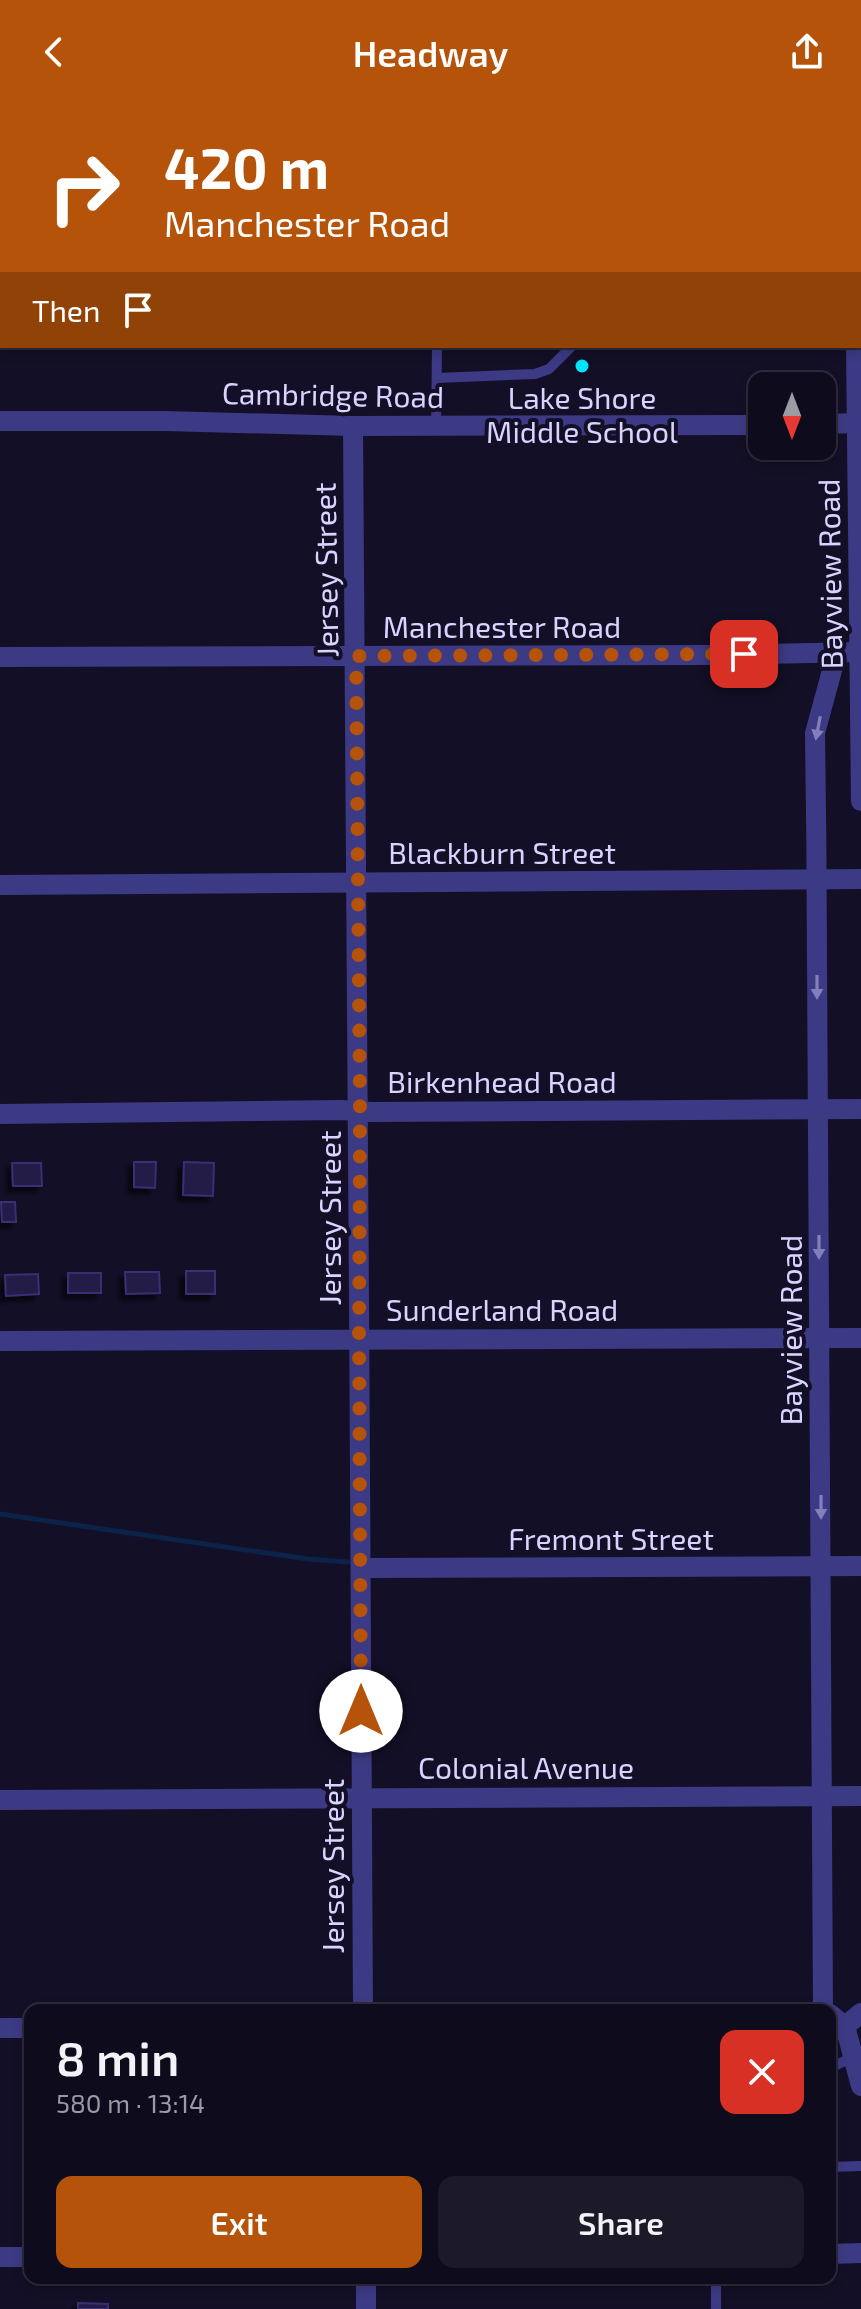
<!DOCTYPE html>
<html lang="en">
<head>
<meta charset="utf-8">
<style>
	body { margin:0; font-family:"Exo 2",sans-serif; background:#1c1929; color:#f1f3f6; height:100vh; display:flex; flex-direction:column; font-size:30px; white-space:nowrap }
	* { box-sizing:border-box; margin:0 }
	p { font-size:26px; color:#9b9ba3 }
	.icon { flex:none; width:44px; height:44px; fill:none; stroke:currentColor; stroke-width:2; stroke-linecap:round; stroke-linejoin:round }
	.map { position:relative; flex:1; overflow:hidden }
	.side { position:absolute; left:24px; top:1900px; width:812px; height:280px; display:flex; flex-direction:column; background:#0e0b1c; border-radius:16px; box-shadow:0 4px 12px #0003,0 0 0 2px #2e2b3b }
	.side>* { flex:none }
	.top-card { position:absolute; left:0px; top:0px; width:862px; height:244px; box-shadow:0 4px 12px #0003,0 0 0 2px #2e2b3b; background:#b45309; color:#fff; overflow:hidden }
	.needle { width:52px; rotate:180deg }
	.buttons { position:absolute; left:748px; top:268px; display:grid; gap:16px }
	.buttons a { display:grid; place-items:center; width:88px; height:88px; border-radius:16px; background:#0e0b1c; box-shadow:0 4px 12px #0003,0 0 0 2px #2e2b3b; font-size:40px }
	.pin { position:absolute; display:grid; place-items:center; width:68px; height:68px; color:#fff; margin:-34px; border-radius:16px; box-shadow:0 4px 12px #0006 }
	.me { position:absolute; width:88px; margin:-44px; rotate:0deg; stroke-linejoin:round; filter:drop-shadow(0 0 6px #0008) }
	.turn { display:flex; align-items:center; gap:28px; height:168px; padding:0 32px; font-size:36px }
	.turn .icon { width:104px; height:104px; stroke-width:2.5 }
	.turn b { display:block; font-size:56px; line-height:68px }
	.then { display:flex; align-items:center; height:76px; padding:0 32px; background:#0003; gap:16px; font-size:30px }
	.round { display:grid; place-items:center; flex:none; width:84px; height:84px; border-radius:16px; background:#1c1929 }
	.summary { display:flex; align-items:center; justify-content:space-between; height:136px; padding:0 32px }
	h1 { font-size:48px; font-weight:600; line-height:60px }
	.primary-button { display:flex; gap:16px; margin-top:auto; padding:16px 32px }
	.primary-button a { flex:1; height:92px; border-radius:16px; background:#b45309; color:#fff; font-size:32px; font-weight:600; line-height:92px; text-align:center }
	.primary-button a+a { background:#1c1929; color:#f1f3f6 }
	header { display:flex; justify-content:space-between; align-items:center; height:104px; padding:0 32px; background:#b45309; color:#fff; font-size:36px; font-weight:600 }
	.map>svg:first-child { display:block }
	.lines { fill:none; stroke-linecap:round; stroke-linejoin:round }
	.stream { stroke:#0c2248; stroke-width:5 }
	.building { fill:#241b47; stroke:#3b2d73; stroke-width:2; filter:url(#shadow) }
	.service { stroke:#3d3a85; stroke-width:10 }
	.minor { stroke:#3d3a85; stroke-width:20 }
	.oneway { fill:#837fbc }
	.route { stroke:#b45309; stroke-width:14; stroke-dasharray:0 25.2 }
	.poi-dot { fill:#00e5ff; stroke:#130f26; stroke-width:3 }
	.labels { text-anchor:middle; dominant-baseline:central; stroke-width:8; stroke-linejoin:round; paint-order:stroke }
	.street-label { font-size:30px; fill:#d9d4ff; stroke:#130f26 }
	.poi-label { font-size:30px; fill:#d9d4ff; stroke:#130f26 }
</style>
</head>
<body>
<header><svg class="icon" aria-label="back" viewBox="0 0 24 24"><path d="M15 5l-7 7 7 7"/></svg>Headway<svg class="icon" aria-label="share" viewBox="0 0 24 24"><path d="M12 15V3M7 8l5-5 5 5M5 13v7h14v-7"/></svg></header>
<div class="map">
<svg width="861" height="2205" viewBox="0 0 861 2205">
	<defs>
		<filter id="shadow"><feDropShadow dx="-5.5" dy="5.5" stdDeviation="2" flood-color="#0009"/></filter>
	</defs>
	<rect width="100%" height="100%" fill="#130f26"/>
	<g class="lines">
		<polyline class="stream" points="0,1410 308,1455 348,1458"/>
	</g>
	<g class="building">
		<polygon points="134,1058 156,1058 155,1084 134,1083"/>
		<polygon points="184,1058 214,1059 213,1092 183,1091"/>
		<polygon points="12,1059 41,1059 42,1082 13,1082"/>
		<polygon points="1,1098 15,1098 16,1118 2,1118"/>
		<rect x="186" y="1167" width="29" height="23"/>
		<polygon points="125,1168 159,1168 160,1189 126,1190"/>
		<rect x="68" y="1169" width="33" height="20"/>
		<polygon points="38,1170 39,1190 6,1192 5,1171"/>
		<polygon points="78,2199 108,2200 108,2205 78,2205"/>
	</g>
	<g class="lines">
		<g class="service">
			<polyline points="740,2 740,0"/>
			<polyline points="437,274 535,270 549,265 572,242"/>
			<polyline points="436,322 437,242"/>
			<polyline points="830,1964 853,1953"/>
			<polyline points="830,2063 861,2062"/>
			<polyline points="716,2174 716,2205"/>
		</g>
		<g class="minor">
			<polyline points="856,2 856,0"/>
			<polyline points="856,242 861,697"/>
			<polyline points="0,317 165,317 353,322 762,321"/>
			<polyline points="822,320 861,319"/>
			<path d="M353,322C360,850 358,1378 363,1906"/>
			<polyline points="0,553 713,551 861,548"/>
			<polyline points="0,781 861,775"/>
			<polyline points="0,1010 342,1006 371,1008 861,1005"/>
			<polyline points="0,1237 861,1234"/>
			<polyline points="361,1464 861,1462"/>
			<polyline points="0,1696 861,1692"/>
			<path d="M824,1906L823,1905C818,1479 821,1054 815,629L837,548"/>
			<polyline points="830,1910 845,1922 861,1982"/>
			<polyline points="845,1922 861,1909"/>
			<polyline points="0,1924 30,1924"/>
			<polyline points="830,2150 861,2149"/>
			<polyline points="0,2153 30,2153"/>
			<polyline points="366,2174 366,2205"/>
		</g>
	</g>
	<defs><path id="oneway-solid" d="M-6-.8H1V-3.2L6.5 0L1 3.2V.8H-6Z" transform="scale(2)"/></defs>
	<g class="oneway">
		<use href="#oneway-solid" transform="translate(818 624) rotate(101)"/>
		<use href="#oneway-solid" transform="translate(817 883) rotate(90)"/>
		<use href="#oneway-solid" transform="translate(819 1143) rotate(90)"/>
		<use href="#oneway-solid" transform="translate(821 1403) rotate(90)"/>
	</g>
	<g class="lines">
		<polyline class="route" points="361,1607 359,1236 360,1007 356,552 744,550"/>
	</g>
	<circle class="poi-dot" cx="582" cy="262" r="8"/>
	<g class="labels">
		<g class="street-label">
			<text transform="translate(333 290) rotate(1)">Cambridge Road</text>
			<text transform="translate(325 466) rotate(-91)">Jersey Street</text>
			<text transform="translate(829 470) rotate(-91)">Bayview Road</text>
			<text x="502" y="522">Manchester Road</text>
			<text x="502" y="748">Blackburn Street</text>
			<text x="502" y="977">Birkenhead Road</text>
			<text transform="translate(329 1114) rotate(-90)">Jersey Street</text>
			<text x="502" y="1205">Sunderland Road</text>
			<text transform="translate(790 1226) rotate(-90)">Bayview Road</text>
			<text x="611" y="1434">Fremont Street</text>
			<text x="526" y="1663">Colonial Avenue</text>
			<text transform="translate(332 1762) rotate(-90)">Jersey Street</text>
		</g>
		<g class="poi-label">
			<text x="582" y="293">Lake Shore<tspan x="582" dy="34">Middle School</tspan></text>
		</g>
	</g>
</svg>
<div class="buttons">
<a><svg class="needle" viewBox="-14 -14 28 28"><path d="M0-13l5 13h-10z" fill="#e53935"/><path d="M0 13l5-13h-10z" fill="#9b9ba3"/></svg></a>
</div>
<div class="pin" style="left:744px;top:550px;background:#d93025"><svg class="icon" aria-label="arrive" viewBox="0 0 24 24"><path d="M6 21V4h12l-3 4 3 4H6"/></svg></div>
<svg class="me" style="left:361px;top:1607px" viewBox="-20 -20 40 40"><circle r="19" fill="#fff"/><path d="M0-13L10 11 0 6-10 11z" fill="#b45309"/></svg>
<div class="top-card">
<div class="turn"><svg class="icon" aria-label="right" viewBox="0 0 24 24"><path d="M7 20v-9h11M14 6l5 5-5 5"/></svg><div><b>420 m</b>Manchester Road</div></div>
<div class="then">Then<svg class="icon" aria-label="arrive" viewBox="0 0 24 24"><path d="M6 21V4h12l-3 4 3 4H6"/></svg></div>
</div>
<section class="side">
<div class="summary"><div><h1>8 min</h1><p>580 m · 13:14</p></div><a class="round" style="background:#d93025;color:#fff"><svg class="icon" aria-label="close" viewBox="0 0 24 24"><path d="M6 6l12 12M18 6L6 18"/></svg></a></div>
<div class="primary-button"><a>Exit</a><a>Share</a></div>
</section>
</div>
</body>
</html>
